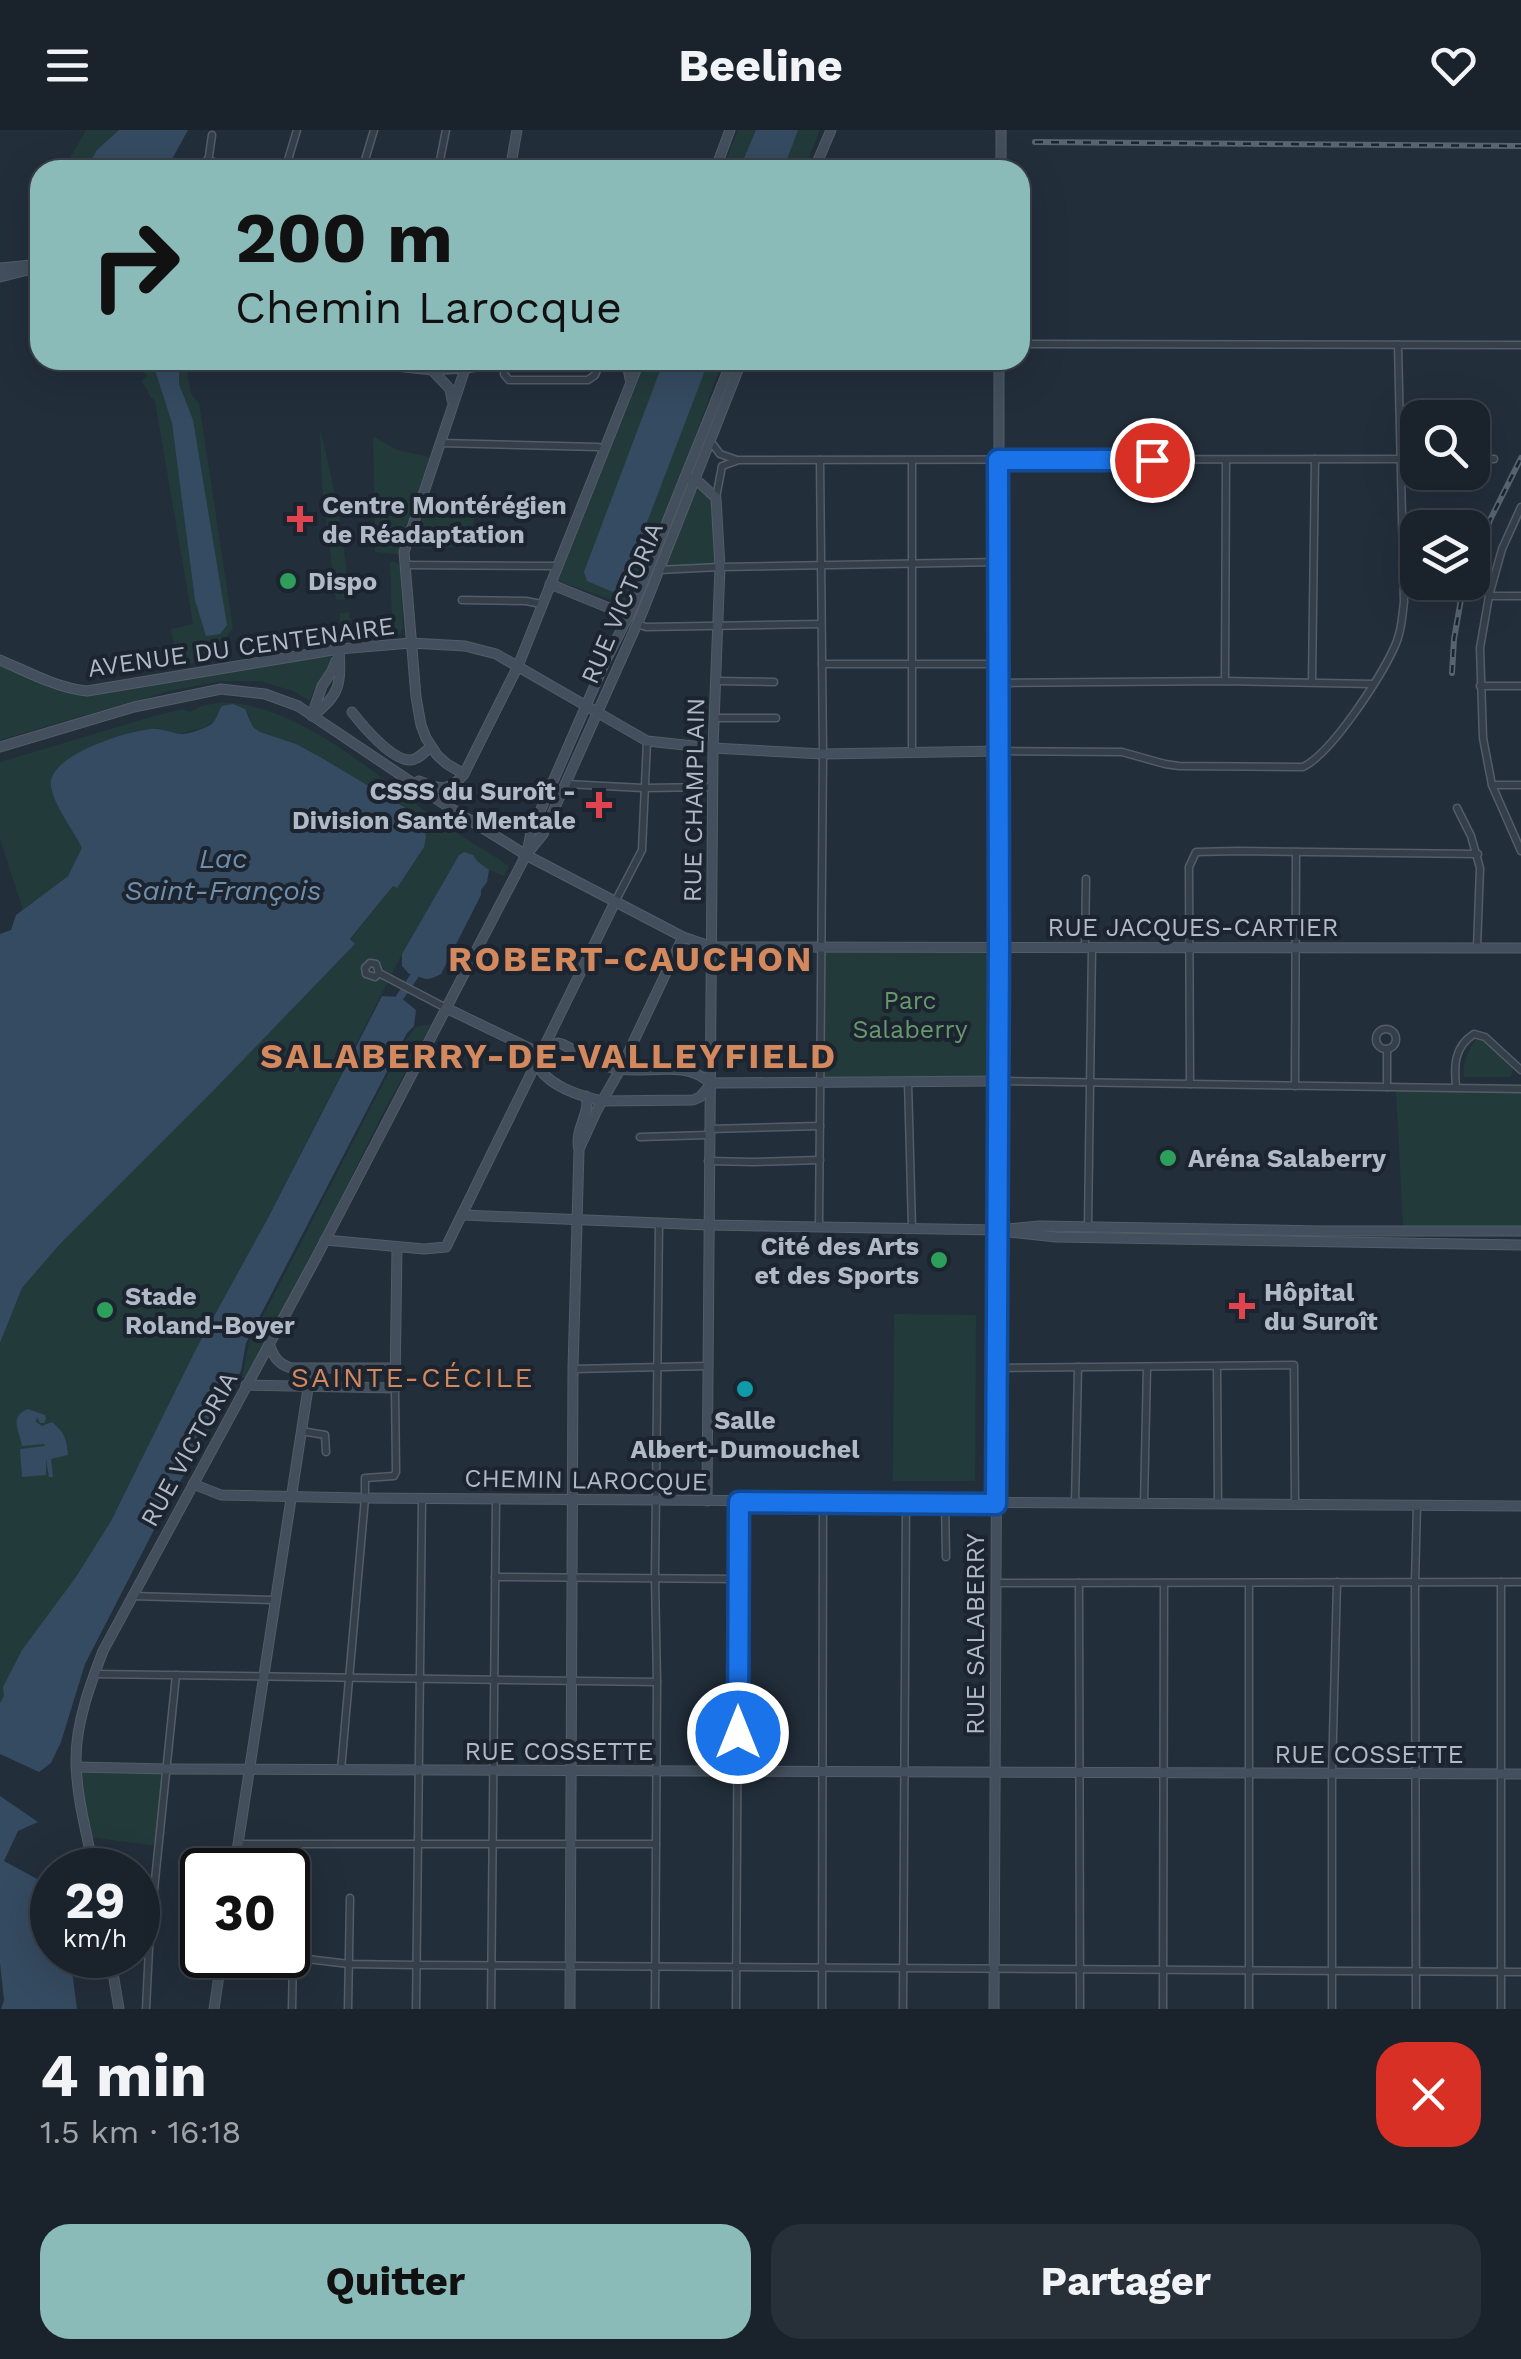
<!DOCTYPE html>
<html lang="fr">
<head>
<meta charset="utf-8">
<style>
	body { margin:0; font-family:"Work Sans",sans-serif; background:#272f38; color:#f1f3f6; height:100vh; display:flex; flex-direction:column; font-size:38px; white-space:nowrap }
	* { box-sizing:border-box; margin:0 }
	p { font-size:32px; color:#9fa4a9 }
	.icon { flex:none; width:55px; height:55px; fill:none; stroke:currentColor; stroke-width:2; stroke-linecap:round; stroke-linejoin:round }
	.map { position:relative; height:1879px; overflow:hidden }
	.drawer { display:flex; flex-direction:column; background:#1a222c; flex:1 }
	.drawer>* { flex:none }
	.hud { position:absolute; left:30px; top:30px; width:1000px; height:210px; border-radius:30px; box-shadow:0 10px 40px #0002,0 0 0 2px #383f48; background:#8bbbb9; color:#111; overflow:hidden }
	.buttons { position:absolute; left:1400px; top:270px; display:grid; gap:20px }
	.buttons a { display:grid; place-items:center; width:90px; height:90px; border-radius:20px; background:#1a222c; box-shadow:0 10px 40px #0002,0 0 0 2px #383f48; font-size:50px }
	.speed { position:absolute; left:30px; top:1718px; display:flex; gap:20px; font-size:50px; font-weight:700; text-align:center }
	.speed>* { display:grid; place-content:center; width:130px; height:130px; border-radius:50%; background:#1a222c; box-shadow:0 10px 40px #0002,0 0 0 2px #383f48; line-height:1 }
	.speed small { font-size:25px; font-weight:400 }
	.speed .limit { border:5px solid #111; border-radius:15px; background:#fff; color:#111 }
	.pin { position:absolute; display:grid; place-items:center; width:85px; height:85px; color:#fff; margin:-42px; border:5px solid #fff; border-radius:50%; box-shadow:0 2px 10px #0007 }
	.me { position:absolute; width:110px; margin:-55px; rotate:0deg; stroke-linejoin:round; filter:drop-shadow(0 0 8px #0008) }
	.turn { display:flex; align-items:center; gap:35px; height:210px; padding:0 40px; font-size:45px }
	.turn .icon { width:130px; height:130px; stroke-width:2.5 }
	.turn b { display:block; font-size:70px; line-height:85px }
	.round { display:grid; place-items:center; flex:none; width:105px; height:105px; border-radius:30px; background:#272f38 }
	.head { display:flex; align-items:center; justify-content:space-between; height:170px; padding:0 40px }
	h1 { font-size:60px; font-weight:700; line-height:75px }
	.action { display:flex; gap:20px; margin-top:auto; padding:20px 40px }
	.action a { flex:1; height:115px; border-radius:30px; background:#8bbbb9; color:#111; font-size:40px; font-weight:700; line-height:115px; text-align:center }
	.action a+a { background:#272f38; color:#f1f3f6 }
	header { display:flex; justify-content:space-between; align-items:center; height:130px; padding:0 40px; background:#1a222c; font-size:45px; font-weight:700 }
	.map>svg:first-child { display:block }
	.green { fill:#233a3b }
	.water { fill:#354b61 }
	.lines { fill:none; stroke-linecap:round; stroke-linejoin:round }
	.canal { stroke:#354b61; stroke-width:8 }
	.street-casing { stroke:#535d68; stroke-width:9 }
	.secondary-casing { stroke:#535d68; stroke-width:11 }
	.street { stroke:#353f4a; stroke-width:6 }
	.secondary { stroke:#434f5d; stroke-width:9 }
	.rail-casing { stroke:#576471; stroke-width:6 }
	.rail { stroke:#1b242f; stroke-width:2.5; stroke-dasharray:8; stroke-linecap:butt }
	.route-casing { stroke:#114b97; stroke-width:25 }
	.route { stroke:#1a73e8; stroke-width:18 }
	.health-dot { fill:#e0444e; stroke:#1b242f; stroke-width:4 }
	.leisure-dot { fill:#2e9e5b; stroke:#1b242f; stroke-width:4 }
	.culture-dot { fill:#0f9aa8; stroke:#1b242f; stroke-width:4 }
	.labels { text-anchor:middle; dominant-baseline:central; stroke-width:8; stroke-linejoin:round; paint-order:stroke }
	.poi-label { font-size:25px; font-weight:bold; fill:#b0bac6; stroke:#1b242f; text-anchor:start }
	.street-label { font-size:25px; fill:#b0bac6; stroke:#1b242f }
	.park-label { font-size:25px; fill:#67976e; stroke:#1b242f }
	.water-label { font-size:28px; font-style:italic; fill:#708eaa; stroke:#1b242f }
	.neighbourhood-label { font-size:28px; letter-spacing:2.5px; fill:#d4885e; stroke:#1b242f }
	.district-label { font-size:35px; font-weight:bold; letter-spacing:2.5px; fill:#d4885e; stroke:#1b242f }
</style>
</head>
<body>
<header><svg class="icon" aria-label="menu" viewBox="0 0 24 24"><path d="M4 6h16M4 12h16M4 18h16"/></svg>Beeline<svg class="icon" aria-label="heart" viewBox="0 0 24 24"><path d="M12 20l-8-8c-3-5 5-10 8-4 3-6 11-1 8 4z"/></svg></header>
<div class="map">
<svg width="1521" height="1879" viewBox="0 0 1521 1879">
	<rect width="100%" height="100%" fill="#222e3a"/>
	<g class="green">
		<polygon points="86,0 188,0 166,40 60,40 71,26"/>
		<polygon points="738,0 820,0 804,40 722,40"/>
		<polygon points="128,230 185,230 191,264 199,273 233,498 225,509 228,527 178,536 171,499 193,494 155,271 150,266 142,251 147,245"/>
		<polygon points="646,230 723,230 658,408 628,475 557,451"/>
		<path d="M320,299C334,355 346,411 348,469L336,470L322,355Z"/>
		<polygon points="373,306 397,320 430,327 398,424 375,422"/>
		<polygon points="694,351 716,368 720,437 658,440"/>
		<polygon points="476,369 471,417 414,418 426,371"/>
		<polygon points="390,431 396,432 400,436 403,499 399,505 394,507 344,507 340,501 340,483 349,482 350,498 392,495"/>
		<path d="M332,524C332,544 314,552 310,571L293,561L260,551H222L169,561L0,610V534L79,563Z"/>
		<path d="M223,572C303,576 375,645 437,690C460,706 485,720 509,736L504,746L489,740L464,722L459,725L402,824L269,1086L196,1219L111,1391L0,1573V1213L22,1158L59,1115L216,958L355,814L350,810L393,756L404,677L296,614L259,602L253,597L248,583L217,588L205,597L180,604L157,598L131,602L51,660L83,718L68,746L21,781L22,777L0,709V632L154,586L182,579L190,582L201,576Z"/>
		<polygon points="999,816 998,951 820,952 821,817"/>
		<polygon points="431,894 381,987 250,1252 242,1247 249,1213 405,911 416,897"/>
		<path d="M1477,909H1481L1513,939L1511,947H1464C1462,936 1468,917 1477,909Z"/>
		<polygon points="1396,961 1521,962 1521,1098 1403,1097"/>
		<polygon points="894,1184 976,1185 975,1351 893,1351"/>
		<polygon points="81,1640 164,1642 156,1716 90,1707 82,1659"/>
	</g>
	<g class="water">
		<polygon points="119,0 188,0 166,40 85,40 97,20"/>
		<polygon points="756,0 798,0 783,40 739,40"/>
		<polygon points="145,230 179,230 179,254 193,290 227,495 220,504 206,506 195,470 172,293 155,240"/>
		<polygon points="664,230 709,230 628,442 621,455 613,462 587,451 584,442"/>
		<path d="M233,574L245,579L253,597L260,602L296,614L320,627L404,677L424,697L426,707L424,717L397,758L393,756L350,809L355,814L216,958L59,1115L22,1158L0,1213V804L11,800L16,785L68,746L82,718C74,701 53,674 51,656C46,626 127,601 151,599C162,598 171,603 181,604C188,604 204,599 210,595C217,590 218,582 222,576Z"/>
		<path d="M464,722L473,725L477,731L489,740L487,752L481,760V765L441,844C422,854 425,846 409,844L402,836V824L459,725Z"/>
		<polygon points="382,866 400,867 416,880 414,896 407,903 246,1213 241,1241 157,1394 85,1534 61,1612 51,1633 39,1642 0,1624 0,1573 4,1566 3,1557 22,1520 76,1447 111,1391 196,1219 269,1086"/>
		<path d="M28,1279L45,1285L46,1289L44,1293H40L37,1287L36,1292L42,1296L52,1292C64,1302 67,1309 68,1325L51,1329L53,1347H49L46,1329V1345L22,1347L20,1319L45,1316L44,1314L22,1316C20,1301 8,1287 28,1279Z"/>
		<polygon points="0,1666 38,1692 18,1701 4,1731 52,1757 52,1825 70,1825 77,1879 1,1879 4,1870 0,1833"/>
	</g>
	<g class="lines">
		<polyline class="canal" points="400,867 415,845"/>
		<defs>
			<g id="street">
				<polyline points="207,30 244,40"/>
				<polyline points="207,40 212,5"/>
				<polyline points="285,40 297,0"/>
				<polyline points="362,40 374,0"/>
				<polyline points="438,40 446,0"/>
				<polyline points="1020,214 1521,215"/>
				<polyline points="505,232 504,244 509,250 588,250 595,245 601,230"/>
				<polyline points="711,312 720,324 737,330 1418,329"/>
				<polyline points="440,313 598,317 603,319"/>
				<polyline points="1472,329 1494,329"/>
				<polyline points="716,368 722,336 736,331"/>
				<polyline points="1521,377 1502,419 1489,466 1480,518 1483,608 1492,655 1521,721"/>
				<polyline points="405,435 557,436"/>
				<polyline points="658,440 720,437 999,432"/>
				<polyline points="1489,466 1521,466"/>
				<polyline points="462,470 526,471 541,474"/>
				<polyline points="637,494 646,497 821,494"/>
				<polyline points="822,534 999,534"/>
				<polyline points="716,551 774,552"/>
				<polyline points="1225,551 1226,331"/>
				<polyline points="1312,552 1315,329"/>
				<polyline points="999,553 1225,551 1373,554"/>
				<polyline points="1480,556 1521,556"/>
				<polyline points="714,588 776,588"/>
				<path d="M999,621L1122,622L1165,634L1179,636L1303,637C1332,623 1380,548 1394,518C1401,504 1402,488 1404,472L1398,215"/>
				<polyline points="912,622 912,330"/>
				<polyline points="566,654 643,658 713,657"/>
				<polyline points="1492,655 1521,655"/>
				<polyline points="1457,678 1471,706 1480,738 1477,818"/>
				<polyline points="615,772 642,720 647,611"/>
				<polyline points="1085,817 1086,749"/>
				<polyline points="379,843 375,847 366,844 365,838 370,833 376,834 379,843 446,878"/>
				<circle cx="1386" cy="909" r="10"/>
				<polyline points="998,951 1521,959"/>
				<polyline points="908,952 912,1098"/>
				<polyline points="1190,954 1189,737 1196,722 1239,721 1478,724"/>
				<polyline points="1295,956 1296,722"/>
				<polyline points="1387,957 1387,919"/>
				<path d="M1456,957C1454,935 1454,917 1474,904L1485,907L1521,940"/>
				<polyline points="709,999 820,996"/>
				<polyline points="640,1007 708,1005"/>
				<polyline points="708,1031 753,1032 820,1030"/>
				<polyline points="1088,1096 1092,818"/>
				<polyline points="819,1097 823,624 820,330"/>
				<polyline points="1217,1236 1218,1373"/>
				<polyline points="997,1238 1294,1235 1295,1375"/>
				<polyline points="573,1239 708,1236"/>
				<polyline points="301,1301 325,1305 326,1322"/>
				<polyline points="945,1373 946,1427"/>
				<polyline points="1075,1373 1078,1237"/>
				<polyline points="1144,1373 1147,1237"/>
				<polyline points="495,1447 738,1449"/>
				<polyline points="996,1453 1521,1452"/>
				<polyline points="1079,1453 1080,1879"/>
				<polyline points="1249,1453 1249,1879"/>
				<polyline points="132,1466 275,1470"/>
				<polyline points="94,1544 657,1552"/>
				<polyline points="341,1640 365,1368 365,1348 394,1346 396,1342 395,1258"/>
				<polyline points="238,1714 656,1714"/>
				<polyline points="274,1825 349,1834 416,1835 1521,1842"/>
				<polyline points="146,1879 150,1799 176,1545"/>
				<polyline points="292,1879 293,1827"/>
				<polyline points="348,1879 350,1768"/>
				<polyline points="416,1879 422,1369"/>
				<polyline points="491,1879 496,1369"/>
				<polyline points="655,1879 657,1552 655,1448 659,1093"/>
				<polyline points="736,1879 739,1372"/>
				<polyline points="822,1879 823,1373"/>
				<polyline points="903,1879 906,1373"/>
				<polyline points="1163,1879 1164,1453"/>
				<polyline points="1332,1879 1332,1644 1337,1452"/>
				<polyline points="1416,1879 1415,1452 1417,1376"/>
				<polyline points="1501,1879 1501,1452"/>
			</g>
			<g id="secondary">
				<polyline points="510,40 517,0"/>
				<polyline points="715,40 730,0"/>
				<polyline points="814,40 831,0"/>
				<polyline points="1001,40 1001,0"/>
				<polyline points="0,138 32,135"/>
				<polyline points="0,147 40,137"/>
				<polyline points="343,230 432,240 465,238 524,230"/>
				<polyline points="621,230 628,238 630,249"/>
				<polyline points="432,240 450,259 452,270"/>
				<polyline points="685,347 700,353 716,368 720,437 713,618 707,1371"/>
				<polyline points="550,454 629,486"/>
				<path d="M0,530C28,542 57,558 87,561L339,519L411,513L465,516L496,524L647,611L713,618L823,624L999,621"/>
				<path d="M352,582C362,595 391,630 410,630C418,630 425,621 431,617"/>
				<polyline points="312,585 322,556 332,541 336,531"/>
				<path d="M312,586C341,565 341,553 339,519"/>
				<polyline points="0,617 134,577 221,559 265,564 298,576 447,676 526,725 683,807 712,817 1521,818"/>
				<polyline points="464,644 447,634 437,625 426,608 421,595 416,567 404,422 468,230"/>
				<path d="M419,651C439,660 450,662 464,644L518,536L640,230"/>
				<polyline points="527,723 531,702 605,532 633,477 732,230"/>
				<path d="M446,878L535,921L558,913L562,914C577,921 595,934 612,938C644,946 684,928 710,953L998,951"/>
				<path d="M537,933C545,955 580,966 602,971L693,970L700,967L708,958"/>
				<polyline points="580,1017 597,980 621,938 683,807"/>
				<polyline points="463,1085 708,1095 997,1100 1039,1096 1323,1101 1521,1101"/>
				<polyline points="1009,1102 1056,1107 1521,1115"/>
				<polyline points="325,1110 424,1119 446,1117 615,772"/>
				<path d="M269,1214C274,1227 278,1234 291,1238H395"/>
				<polyline points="246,1255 395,1258 397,1117"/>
				<polyline points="193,1354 221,1365 360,1368 1521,1376"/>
				<polyline points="76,1637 168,1639 1521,1644"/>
				<path d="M94,1740C87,1704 76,1666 76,1629C76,1593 90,1555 103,1521L316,1128L526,725L543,704L642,483L742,230"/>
				<polyline points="234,1740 311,1239"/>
				<polyline points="110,1825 119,1879"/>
				<polyline points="214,1879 222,1825"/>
				<path d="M570,1879L573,1239L579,1020C574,998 591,984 586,966"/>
				<polyline points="994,1879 999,816 999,230"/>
			</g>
		</defs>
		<use href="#street" class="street-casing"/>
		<use href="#secondary" class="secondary-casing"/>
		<use href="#street" class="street"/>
		<use href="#secondary" class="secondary"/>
		<defs>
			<g id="rail">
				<polyline points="1035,12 1521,16"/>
				<polyline points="1472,440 1490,390 1521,328"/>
				<polyline points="1452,543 1454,509 1464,452"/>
			</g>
		</defs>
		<use href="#rail" class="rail-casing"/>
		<use href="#rail" class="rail"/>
	</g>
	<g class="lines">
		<defs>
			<polyline id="route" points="738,1603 739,1372 996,1374 999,816 998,330 1152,330"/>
		</defs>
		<use href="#route" class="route-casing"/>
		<use href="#route" class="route"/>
	</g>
	<g class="health-dot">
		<path d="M295 374h10v10h10v10h-10v10h-10v-10h-10v-10h10z"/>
		<path d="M594 660h10v10h10v10h-10v10h-10v-10h-10v-10h10z"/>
		<path d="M1237 1161h10v10h10v10h-10v10h-10v-10h-10v-10h10z"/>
	</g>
	<g class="leisure-dot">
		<circle cx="288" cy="451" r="10"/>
		<circle cx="1168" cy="1028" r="10"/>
		<circle cx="939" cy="1130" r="10"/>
		<circle cx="105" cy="1180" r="10"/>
	</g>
	<circle class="culture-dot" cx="745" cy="1259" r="10"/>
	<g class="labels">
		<g class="poi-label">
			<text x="322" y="375">Centre Montérégien<tspan x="322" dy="29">de Réadaptation</tspan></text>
			<text x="308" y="451">Dispo</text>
			<text x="576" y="661" text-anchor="end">CSSS du Suroît -<tspan x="576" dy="29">Division Santé Mentale</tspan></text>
			<text x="1188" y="1028">Aréna Salaberry</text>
			<text x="919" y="1116" text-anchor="end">Cité des Arts<tspan x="919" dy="29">et des Sports</tspan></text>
			<text x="1264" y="1162">Hôpital<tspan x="1264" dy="29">du Suroît</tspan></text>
			<text x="125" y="1166">Stade<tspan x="125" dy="29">Roland-Boyer</tspan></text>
			<text x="745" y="1290" text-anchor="middle">Salle<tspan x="745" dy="29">Albert-Dumouchel</tspan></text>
		</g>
		<g class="street-label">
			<text transform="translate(622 473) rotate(-67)">RUE VICTORIA</text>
			<text transform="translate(241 517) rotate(-8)">AVENUE DU CENTENAIRE</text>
			<text transform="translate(694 670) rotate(-89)">RUE CHAMPLAIN</text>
			<text x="1193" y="797">RUE JACQUES-CARTIER</text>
			<text transform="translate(189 1319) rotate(-61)">RUE VICTORIA</text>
			<text transform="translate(586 1350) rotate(1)">CHEMIN LAROCQUE</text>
			<text transform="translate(975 1504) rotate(-90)">RUE SALABERRY</text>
			<text x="559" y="1621">RUE COSSETTE</text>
			<text x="1369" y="1624">RUE COSSETTE</text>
		</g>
		<g class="park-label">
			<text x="910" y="870">Parc<tspan x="910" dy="29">Salaberry</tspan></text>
		</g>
		<g class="water-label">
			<text x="223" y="728">Lac<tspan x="223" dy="32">Saint-François</tspan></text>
		</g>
		<g class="neighbourhood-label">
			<text x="413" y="1247">SAINTE-CÉCILE</text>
		</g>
		<g class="district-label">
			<text x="631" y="829">ROBERT-CAUCHON</text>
			<text x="549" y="926">SALABERRY-DE-VALLEYFIELD</text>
		</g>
	</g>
</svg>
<div class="buttons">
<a><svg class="icon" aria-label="search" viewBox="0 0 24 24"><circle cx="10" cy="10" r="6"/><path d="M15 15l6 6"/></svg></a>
<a><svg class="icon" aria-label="layers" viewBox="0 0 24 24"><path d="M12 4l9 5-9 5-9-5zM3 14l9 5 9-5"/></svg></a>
</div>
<div class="speed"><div>29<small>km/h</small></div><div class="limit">30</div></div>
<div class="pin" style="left:1152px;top:330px;background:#d93025"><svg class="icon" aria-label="arrive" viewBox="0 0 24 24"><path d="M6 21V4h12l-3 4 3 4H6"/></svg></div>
<svg class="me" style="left:738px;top:1603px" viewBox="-20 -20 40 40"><circle r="17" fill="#1a73e8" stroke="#fff" stroke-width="3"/><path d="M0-11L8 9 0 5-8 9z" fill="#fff"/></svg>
<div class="hud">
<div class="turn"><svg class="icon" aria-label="right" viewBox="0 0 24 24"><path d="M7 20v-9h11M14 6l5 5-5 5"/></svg><div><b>200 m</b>Chemin Larocque</div></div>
</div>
</div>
<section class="drawer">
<div class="head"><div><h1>4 min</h1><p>1.5 km · 16:18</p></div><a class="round" style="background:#d93025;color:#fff"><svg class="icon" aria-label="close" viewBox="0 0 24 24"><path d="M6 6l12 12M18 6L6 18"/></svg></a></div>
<div class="action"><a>Quitter</a><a>Partager</a></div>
</section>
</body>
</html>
